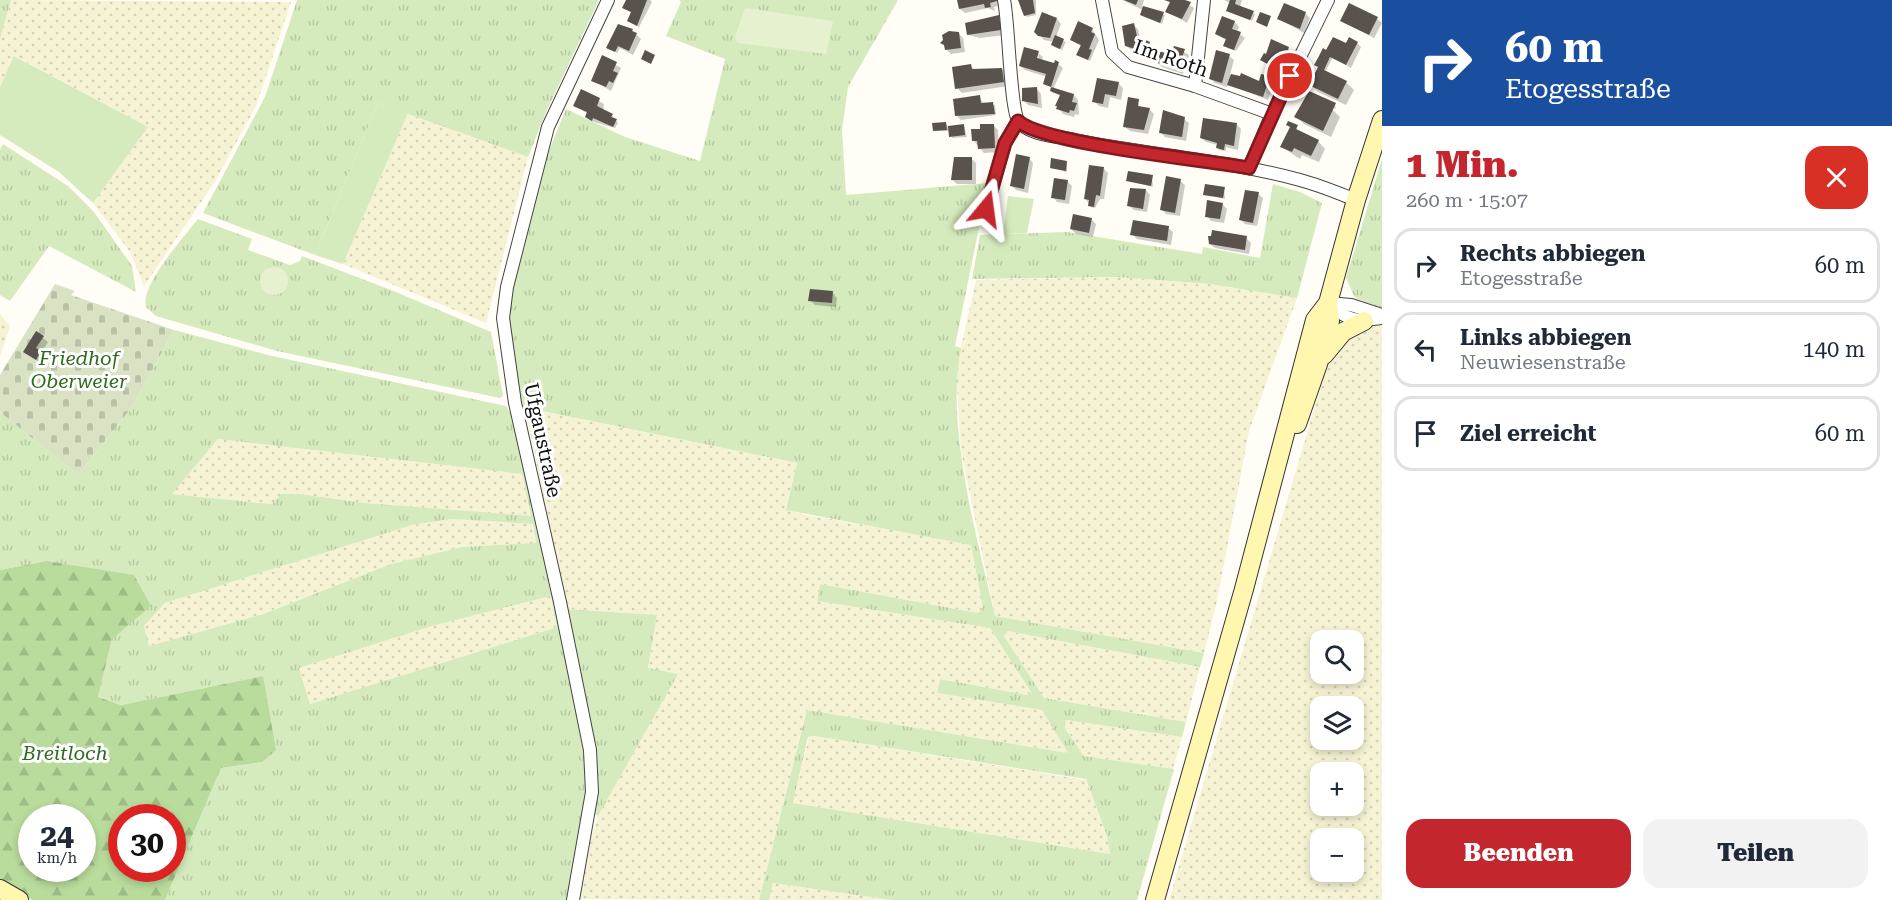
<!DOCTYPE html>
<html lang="de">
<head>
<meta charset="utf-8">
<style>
	body { margin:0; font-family:"Roboto Serif",serif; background:#f2f2f3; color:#1f2937; height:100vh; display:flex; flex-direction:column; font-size:22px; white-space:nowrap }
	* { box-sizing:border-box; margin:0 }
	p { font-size:20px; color:#747a83 }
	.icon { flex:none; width:33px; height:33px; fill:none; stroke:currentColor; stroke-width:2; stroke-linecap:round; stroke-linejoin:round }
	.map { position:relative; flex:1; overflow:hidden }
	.drawer { display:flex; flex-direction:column; background:#fff; width:510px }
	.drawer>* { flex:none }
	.hud { background:#1a4fa0; color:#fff; overflow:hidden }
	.controls { position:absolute; left:1310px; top:630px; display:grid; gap:12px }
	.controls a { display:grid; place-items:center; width:54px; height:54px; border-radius:12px; background:#fff; box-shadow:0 3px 9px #0003; font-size:30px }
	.speed { position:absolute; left:18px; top:804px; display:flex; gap:12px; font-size:30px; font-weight:700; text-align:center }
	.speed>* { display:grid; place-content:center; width:78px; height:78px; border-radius:50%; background:#fff; box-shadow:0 3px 9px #0003; line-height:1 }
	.speed small { font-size:15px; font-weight:400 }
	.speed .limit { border:9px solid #d22; background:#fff; color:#111 }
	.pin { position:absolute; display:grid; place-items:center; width:51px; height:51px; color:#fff; margin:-26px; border:3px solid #fff; border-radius:50%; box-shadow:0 2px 6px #0007 }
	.me { position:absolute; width:66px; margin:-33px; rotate:16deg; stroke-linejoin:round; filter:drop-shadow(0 0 4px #0008) }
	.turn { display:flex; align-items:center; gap:21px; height:126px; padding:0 24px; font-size:27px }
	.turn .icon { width:78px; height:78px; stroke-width:2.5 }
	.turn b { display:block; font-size:42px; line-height:51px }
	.round { display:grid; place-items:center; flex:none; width:63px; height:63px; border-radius:18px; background:#f2f2f3 }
	.overview { display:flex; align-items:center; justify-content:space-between; height:102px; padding:0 24px }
	h1 { font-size:36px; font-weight:800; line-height:45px; color:#c4262e }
	.primary-button { display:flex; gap:12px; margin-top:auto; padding:12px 24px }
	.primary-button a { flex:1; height:69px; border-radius:18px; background:#c4262e; color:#fff; font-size:24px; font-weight:800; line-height:69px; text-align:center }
	.primary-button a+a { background:#f2f2f3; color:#1f2937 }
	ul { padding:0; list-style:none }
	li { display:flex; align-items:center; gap:18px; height:75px; margin:0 12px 9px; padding:0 12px; border:3px solid #e0e1e3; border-radius:18px }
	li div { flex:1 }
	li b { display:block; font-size:22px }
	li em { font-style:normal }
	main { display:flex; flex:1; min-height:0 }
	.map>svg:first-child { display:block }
	.farmland { fill:url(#farmland-dots); fill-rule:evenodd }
	.grass { fill:url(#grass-tufts); fill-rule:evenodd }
	.forest { fill:url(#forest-firs); fill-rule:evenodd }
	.cemetery { fill:url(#cemetery-stones) }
	.park { fill:#d5ebbd }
	.pitch { fill:#e6f2cf }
	.shadow { fill:#0003 }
	.building { fill:#5a524d }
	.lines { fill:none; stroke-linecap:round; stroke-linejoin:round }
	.street-casing { stroke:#444; stroke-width:14 }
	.secondary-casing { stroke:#333; stroke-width:20 }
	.street { stroke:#fff; stroke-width:12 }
	.secondary { stroke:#fff6b0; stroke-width:18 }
	.route-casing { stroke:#7f191e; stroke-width:15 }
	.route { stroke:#c4262e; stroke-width:10 }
	.labels { text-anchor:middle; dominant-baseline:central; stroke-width:6; stroke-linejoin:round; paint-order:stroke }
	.street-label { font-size:20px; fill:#111; stroke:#fff }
	.park-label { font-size:20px; font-style:italic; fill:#2f6b1f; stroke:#fff }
</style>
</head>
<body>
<main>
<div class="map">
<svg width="1382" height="900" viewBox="0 0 1382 900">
	<defs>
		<pattern id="farmland-dots" width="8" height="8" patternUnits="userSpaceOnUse" patternTransform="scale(1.5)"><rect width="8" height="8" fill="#f6f3d4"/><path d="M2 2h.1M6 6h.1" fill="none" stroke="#d2cfb5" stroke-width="1.8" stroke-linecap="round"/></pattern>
		<pattern id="grass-tufts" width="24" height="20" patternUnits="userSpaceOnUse" patternTransform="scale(1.5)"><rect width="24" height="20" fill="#d5ebbd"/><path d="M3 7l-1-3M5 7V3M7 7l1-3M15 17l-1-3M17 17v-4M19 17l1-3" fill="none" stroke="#b6c8a1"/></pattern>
		<pattern id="forest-firs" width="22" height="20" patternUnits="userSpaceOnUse" patternTransform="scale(1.5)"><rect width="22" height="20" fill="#b9dc9c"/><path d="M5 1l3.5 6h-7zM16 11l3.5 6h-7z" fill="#9ebc85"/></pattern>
		<pattern id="cemetery-stones" width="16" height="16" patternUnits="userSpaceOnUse" patternTransform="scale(1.5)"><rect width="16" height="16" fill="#d9e3c4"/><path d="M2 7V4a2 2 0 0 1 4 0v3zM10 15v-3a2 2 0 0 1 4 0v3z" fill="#b9c2a7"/></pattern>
	</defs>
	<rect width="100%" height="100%" fill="#fffdf5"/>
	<g class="farmland">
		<polygon points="11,0 291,2 256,106 216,180 144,286 130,252 93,203 148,127 15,56 0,87 0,39"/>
		<polygon points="408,113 528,157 486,323 343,264"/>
		<polygon points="1118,277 1210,284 1297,298 1249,431 1216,606 1204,653 995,616 961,451 956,370 976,280"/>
		<polygon points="0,314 10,326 0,356"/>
		<path d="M1382,325V900H1169L1326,369L1339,344L1366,326ZM1320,640H1353V674H1320ZM1320,706H1353V740H1320ZM1320,772H1353V806H1320ZM1320,838H1353V872H1320Z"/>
		<polygon points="525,408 797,463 786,509 802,514 971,544 983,608 978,613 820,584 817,601 990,628 1031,691 1027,695 940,679 937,693 1042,710 1068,753 807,710 759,900 579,899 591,839 598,816 677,674 648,669 657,615 567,609"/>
		<polygon points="218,439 522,474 531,517 365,503 300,494 272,504 171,494"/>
		<polygon points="451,519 532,524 536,544 462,547 391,564 262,614 149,646 144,626 165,603 412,525"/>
		<polygon points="551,596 557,627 310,704 299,668 432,626"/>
		<polygon points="1007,631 1200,667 1186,722 1044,698 1004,636"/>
		<polygon points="1066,720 1182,737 1173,769 1084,756 1065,727"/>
		<polygon points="814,736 1086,780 1107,836 1110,854 793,803 809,737"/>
		<polygon points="773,883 891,900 769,900"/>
	</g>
	<g class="grass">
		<polygon points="0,0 11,0 0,39"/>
		<polygon points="297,0 599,0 547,110 528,157 378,103 315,255 203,213 265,97"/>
		<path d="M679,0H898L848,87L842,130L846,195L988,183L955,346L961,348C945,426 977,537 995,616L1204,653L1200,667L1007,631L1004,636L1044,698L1186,722L1182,737L1066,720L1065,728L1084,756L1174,769L1137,900H891L773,883L769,900H759L807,710L1068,753L1042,710L937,693L940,679L1027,695L1031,692L990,628L817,601L820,584L978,613L983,608L971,545L786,510L797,463L522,407L508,339L507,310L548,153L566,109L625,137L700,161L725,59L666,36L681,2ZM814,736L1086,779L1107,836L1110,854L793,803L808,737Z"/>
		<polygon points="3,144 68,186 94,212 132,266 136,292 49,246 10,301 0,295 0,150"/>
		<polygon points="1382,159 1382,309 1355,298 1346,278"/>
		<polygon points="1273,184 1300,192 1322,203 1297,298 1210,284 1118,277 972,279 980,235 1067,232 1202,254 1203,247 1260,258"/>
		<path d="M198,219L252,239L248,250L290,265L300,261L302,256L391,290L491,332L503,396L500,398L277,351L156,316L146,307C140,285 184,237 198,219Z"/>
		<path d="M174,330L272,356L506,406L511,414L560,625L587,772L584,812L569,900H165L221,768L262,762L263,676L121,705L98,697L112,639L46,561L0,570V412L78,475L132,407ZM218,439L522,474L531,516L365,503L300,494H281L272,504L172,494ZM451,519L533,524L536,543L462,547L391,564L263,614L149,646L144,626L165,603L412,525ZM551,596L557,627L310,704L299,668L432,626Z"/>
		<polygon points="566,609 657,615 648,668 678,674 598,816 594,814"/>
	</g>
	<path class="forest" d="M46,561L134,575L151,606L112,639L98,697L121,705L263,676L276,750L262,762L221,768L165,900H32L0,882V570ZM32,818H82V868H32ZM122,818H172V868H122Z"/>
	<polygon class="cemetery" points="55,284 75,291 71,295 174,330 132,407 78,475 0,412 0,375"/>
	<g class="park">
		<polygon points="14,56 148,127 93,203 59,172 0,135 0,87"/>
		<polygon points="378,103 408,113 343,264 315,255"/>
		<polygon points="1008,196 1034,199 1027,233 1003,234"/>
	</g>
	<g class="pitch">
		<polygon points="745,8 833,21 826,54 737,43 735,36"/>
		<circle cx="274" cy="281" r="14"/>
	</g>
	<g class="shadow">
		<polygon points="628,0 650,0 652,2 639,27 630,22 632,11 624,8"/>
		<polygon points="959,0 1000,0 1001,5 994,7 995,11 988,8 965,13 960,9"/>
		<polygon points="1019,0 1036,0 1036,15 1027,17 1022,11"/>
		<polygon points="1122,0 1144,0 1142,7 1165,15 1162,24 1143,16 1143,10"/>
		<polygon points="1171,0 1181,0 1194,8 1187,23 1167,12"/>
		<polygon points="1224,0 1242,0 1240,7 1255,14 1252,21 1229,12 1230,3"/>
		<polygon points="1305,13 1310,18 1304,33 1279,19"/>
		<polygon points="998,17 1003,22 1005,35 980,38 968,35 974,26 973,21"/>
		<polygon points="1223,18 1235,22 1239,27 1237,32 1245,38 1236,51 1227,48 1227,41 1216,34"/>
		<polygon points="1057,19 1061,24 1056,37 1066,42 1062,50 1054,47 1054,42 1044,40 1036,31"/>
		<polygon points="1377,19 1382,23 1374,38 1342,20"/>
		<polygon points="1133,25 1138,29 1140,39 1149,43 1154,48 1153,51 1159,55 1161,52 1172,56 1175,47 1189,55 1183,74 1162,67 1157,62 1138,57 1127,46"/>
		<polygon points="1092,29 1099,40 1090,61 1078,55 1082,47 1071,40"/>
		<polygon points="632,30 641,39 633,55 620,48 617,53 610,49"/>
		<polygon points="958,33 963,38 965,52 951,54 947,50"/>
		<polygon points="1357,43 1361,47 1351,68 1333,57 1325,72 1346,82 1354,90 1346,105 1318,92 1311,85 1318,67 1346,45"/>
		<polygon points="1288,48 1292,53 1287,67 1276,61 1274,66 1264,62 1267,56"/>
		<polygon points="1025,49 1039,54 1033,65 1036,66 1039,54 1043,57 1041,61 1055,65 1056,62 1063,68 1053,89 1074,95 1078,100 1079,115 1075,114 1074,117 1063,114 1057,105 1061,95 1053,93 1052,91 1052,87 1045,84 1047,77 1025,70 1020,66"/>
		<polygon points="1229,56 1234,60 1230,75 1260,83 1269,78 1274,82 1268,100 1228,84 1227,87 1215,83 1210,78"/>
		<polygon points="603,57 621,68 611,91 593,80"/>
		<polygon points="971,66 976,71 1002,69 1006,74 1008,86 962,93 957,88"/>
		<polygon points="1118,83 1123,88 1121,100 1110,97 1108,108 1099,106 1094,101"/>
		<polygon points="1037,89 1041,94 1042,108 1028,105 1024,101"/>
		<polygon points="582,91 604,104 603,111 612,115 618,123 615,128 591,121 586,117 588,114 575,106"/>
		<polygon points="979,97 984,104 995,105 996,115 961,120 956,115"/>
		<polygon points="1138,100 1139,109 1149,109 1154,114 1148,134 1130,131 1125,127"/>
		<polygon points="1335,105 1336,109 1330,107 1340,117 1331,137 1304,124 1296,117"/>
		<polygon points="1184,119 1189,123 1186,141 1165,137 1160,132"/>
		<polygon points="946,123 948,127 964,126 967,137 952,138 950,131 934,131"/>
		<polygon points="993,125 998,130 999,152 984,153 973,140 982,130"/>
		<polygon points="1237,125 1241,129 1238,150 1226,147 1226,151 1219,150 1218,145 1206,142 1201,138"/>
		<polygon points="1297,126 1297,132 1318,141 1325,149 1319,162 1302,155 1300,159 1282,147"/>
		<polygon points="971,158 976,163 976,184 957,184 952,180"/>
		<polygon points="1029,158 1033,163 1028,193 1016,190 1012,186"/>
		<polygon points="1067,162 1067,172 1051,168"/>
		<polygon points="1091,166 1104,169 1108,173 1104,199 1100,199 1095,208 1091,207 1085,198"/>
		<polygon points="1152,176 1153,187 1128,181"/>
		<polygon points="1067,181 1072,186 1069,204 1057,202 1053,197"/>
		<polygon points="1180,181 1185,185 1180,216 1166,214 1161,209"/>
		<polygon points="1224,189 1225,199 1205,194"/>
		<polygon points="1146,190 1150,195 1147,212 1134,210 1129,206"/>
		<polygon points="1258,194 1263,198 1257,226 1245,224 1240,219"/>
		<polygon points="1222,204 1227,209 1224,223 1211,221 1207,216"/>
		<polygon points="1091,219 1096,224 1093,237 1076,234 1071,229"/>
		<polygon points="1168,228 1173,232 1171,245 1137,239 1132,234"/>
		<polygon points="1246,238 1251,243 1249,254 1215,248 1210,244"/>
		<polygon points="833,293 837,298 836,307 815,305 810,300"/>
		<polygon points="37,333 48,342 41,353 45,357 41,363 30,356"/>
	</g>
	<g class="building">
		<polygon points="626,0 647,0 637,26 627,21 631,12 622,8"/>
		<polygon points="957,0 997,0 997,1 990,3 991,7 985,8 984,4 959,9"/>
		<polygon points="1018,0 1033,0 1035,13 1024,16"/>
		<polygon points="1124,0 1138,0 1136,5"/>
		<polygon points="1164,0 1185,0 1191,2 1182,19 1165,12 1170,2"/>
		<polygon points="1230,0 1236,0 1235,4 1254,11 1250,20 1226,11"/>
		<polygon points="1284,3 1306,12 1300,29 1277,19"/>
		<polygon points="1349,3 1378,17 1369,35 1340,21"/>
		<polygon points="1143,6 1164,12 1160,23 1140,15"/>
		<polygon points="1042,12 1057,18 1050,38 1038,36 1034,32"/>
		<polygon points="1260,12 1271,16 1267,27 1256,22"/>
		<polygon points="999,15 1001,30 967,35 965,23"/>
		<polygon points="1222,16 1235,21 1232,29 1241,32 1234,50 1223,46 1226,39 1215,34"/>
		<polygon points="1078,21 1093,28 1091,32 1095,34 1089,49 1092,50 1088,60 1076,55 1081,45 1070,40"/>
		<polygon points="1134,23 1137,36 1150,42 1148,47 1152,50 1171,54 1174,46 1185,49 1178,70 1143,58 1131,53 1132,48 1125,46 1122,26"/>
		<polygon points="618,24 633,29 632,31 637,33 629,51 618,46 615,52 606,48"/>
		<polygon points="949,31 959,32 961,48 945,50 944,45 940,43 943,40 942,35"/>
		<polygon points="1055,35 1064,39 1060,49 1051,45"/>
		<polygon points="1333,37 1346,43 1349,37 1358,42 1346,65 1330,57 1324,70 1347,81 1338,99 1309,85 1318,67 1314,65 1319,56 1323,48 1326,50"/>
		<polygon points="1271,39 1289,47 1283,63 1274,59 1271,66 1260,60 1264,53 1266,54"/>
		<polygon points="1024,47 1039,51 1037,58 1054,63 1055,60 1059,62 1051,87 1043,84 1046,74 1019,66"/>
		<polygon points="645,50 655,55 651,64 641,59"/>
		<polygon points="1216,50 1230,54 1222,83 1209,79"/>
		<polygon points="602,55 617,62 613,71 618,73 613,83 609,81 606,87 591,81"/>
		<polygon points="971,64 972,69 1002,68 1004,82 955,89 952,67"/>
		<polygon points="1241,73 1259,81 1261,74 1270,76 1263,97 1227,85 1231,74 1240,76"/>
		<polygon points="1097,78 1119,82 1116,96 1105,94 1103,104 1092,102"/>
		<polygon points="1037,87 1038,104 1022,101 1022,88"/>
		<polygon points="1051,87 1074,94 1072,102 1077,103 1074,111 1070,110 1069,113 1056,109 1057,106 1055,106 1060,95 1050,91"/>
		<polygon points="581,89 600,98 597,106 613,114 611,117 617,119 613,127 593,118 592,121 585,117 587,112 573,106"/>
		<polygon points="1309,91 1336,103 1323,131 1294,117"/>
		<polygon points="980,95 981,103 993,102 995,114 955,116 953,99"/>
		<polygon points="1128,97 1139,99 1138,106 1150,108 1144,130 1123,127"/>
		<polygon points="1163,110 1185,117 1182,137 1159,133"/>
		<polygon points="1203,118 1237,123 1234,146 1225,144 1224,150 1216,148 1217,143 1200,138"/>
		<polygon points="1288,121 1298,125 1296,129 1319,140 1311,156 1294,148 1292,152 1280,147 1290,127 1286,125"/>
		<polygon points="946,122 947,130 933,131 932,123"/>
		<polygon points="964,124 965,135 949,137 948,126"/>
		<polygon points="980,124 994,124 995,148 978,149 977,141 972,141 971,129 980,129"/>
		<polygon points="1016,154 1030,157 1024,189 1010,186"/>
		<polygon points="954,157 972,157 972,180 951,180"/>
		<polygon points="1051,158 1067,161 1066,171 1050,168"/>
		<polygon points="1089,165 1104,167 1100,196 1096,195 1094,207 1088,206 1089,200 1084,199"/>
		<polygon points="1128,171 1153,175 1151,186 1126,181"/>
		<polygon points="1166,176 1181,179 1175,213 1160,210"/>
		<polygon points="1054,178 1068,180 1065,200 1051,198"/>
		<polygon points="1205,184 1225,187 1223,198 1203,195"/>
		<polygon points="1130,188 1146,189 1143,209 1127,206"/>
		<polygon points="1245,190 1259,192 1253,223 1239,220"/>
		<polygon points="1207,200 1223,203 1220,219 1205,217"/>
		<polygon points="1073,214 1092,218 1089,233 1070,229"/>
		<polygon points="1133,220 1169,226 1167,241 1130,235"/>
		<polygon points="1212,230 1247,236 1245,250 1209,244 1208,236 1211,236"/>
		<polygon points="810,289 833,291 832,303 808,301"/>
		<polygon points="36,331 44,336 36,348 41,351 36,360 23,352"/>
	</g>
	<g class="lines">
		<defs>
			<g id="street">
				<path d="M1004,0C1009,23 1010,111 1019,122C1031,136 1058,136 1075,140C1149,155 1226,160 1300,180C1319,185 1338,193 1356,200"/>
				<polyline points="1102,0 1112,52 1128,67 1195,86 1272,114"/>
				<polyline points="1195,86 1204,0"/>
				<polyline points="1249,168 1272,114 1328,0"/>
				<polyline points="986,209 1005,143 1018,121"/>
				<path d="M1328,303C1347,321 1357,322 1382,318"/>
				<polyline points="1328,303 1351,305 1382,315"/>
				<polyline points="573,900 592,792 590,750 560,602 515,403 503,318 507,287 548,127 608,0"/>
			</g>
			<g id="secondary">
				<polyline points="1324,355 1343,332 1364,321"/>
				<polyline points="1297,424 1318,364 1330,321 1328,303 1356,200 1382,120"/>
				<polyline points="0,889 19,900"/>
				<polyline points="1155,900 1244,589 1315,320 1328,303"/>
			</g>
		</defs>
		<use href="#street" class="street-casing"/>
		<use href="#secondary" class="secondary-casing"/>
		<use href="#street" class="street"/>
		<use href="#secondary" class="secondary"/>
	</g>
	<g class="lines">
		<defs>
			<path id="route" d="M986,209L1005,143L1018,121C1043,144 1206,160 1249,168L1290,76"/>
		</defs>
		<use href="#route" class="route-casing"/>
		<use href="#route" class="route"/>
	</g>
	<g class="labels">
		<g class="street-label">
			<text transform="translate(1171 58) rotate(19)">Im Roth</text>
			<text transform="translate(543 440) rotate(78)">Ufgaustraße</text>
		</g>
		<g class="park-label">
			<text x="79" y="358">Friedhof<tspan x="79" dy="23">Oberweier</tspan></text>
			<text x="65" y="753">Breitloch</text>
		</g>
	</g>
</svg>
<div class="controls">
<a><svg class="icon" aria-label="search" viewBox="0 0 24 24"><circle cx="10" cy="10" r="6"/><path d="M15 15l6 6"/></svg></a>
<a><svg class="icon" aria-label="layers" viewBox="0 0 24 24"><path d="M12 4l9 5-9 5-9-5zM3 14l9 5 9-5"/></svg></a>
<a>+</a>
<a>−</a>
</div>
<div class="speed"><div>24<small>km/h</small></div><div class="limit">30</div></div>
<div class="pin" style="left:1290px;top:76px;background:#d93025"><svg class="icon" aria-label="arrive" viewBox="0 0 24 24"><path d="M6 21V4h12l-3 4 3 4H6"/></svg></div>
<svg class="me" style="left:986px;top:209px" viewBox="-20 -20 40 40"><path d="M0-17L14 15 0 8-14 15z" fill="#c4262e" stroke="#fff" stroke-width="4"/></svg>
</div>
<section class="drawer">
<div class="hud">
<div class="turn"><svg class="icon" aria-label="right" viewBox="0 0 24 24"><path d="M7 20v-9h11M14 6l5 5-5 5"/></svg><div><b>60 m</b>Etogesstraße</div></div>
</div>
<div class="overview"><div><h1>1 Min.</h1><p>260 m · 15:07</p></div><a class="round" style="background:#d93025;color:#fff"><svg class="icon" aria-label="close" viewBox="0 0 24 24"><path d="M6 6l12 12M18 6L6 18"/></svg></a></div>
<ul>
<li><svg class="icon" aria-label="right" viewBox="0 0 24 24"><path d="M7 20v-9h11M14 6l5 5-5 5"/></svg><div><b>Rechts abbiegen</b><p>Etogesstraße</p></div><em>60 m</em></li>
<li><svg class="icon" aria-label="left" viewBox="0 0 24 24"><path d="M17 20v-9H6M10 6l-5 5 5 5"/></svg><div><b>Links abbiegen</b><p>Neuwiesenstraße</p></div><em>140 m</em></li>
<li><svg class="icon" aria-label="arrive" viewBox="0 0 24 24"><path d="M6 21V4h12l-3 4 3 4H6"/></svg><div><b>Ziel erreicht</b></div><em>60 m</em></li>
</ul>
<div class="primary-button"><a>Beenden</a><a>Teilen</a></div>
</section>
</main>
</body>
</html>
